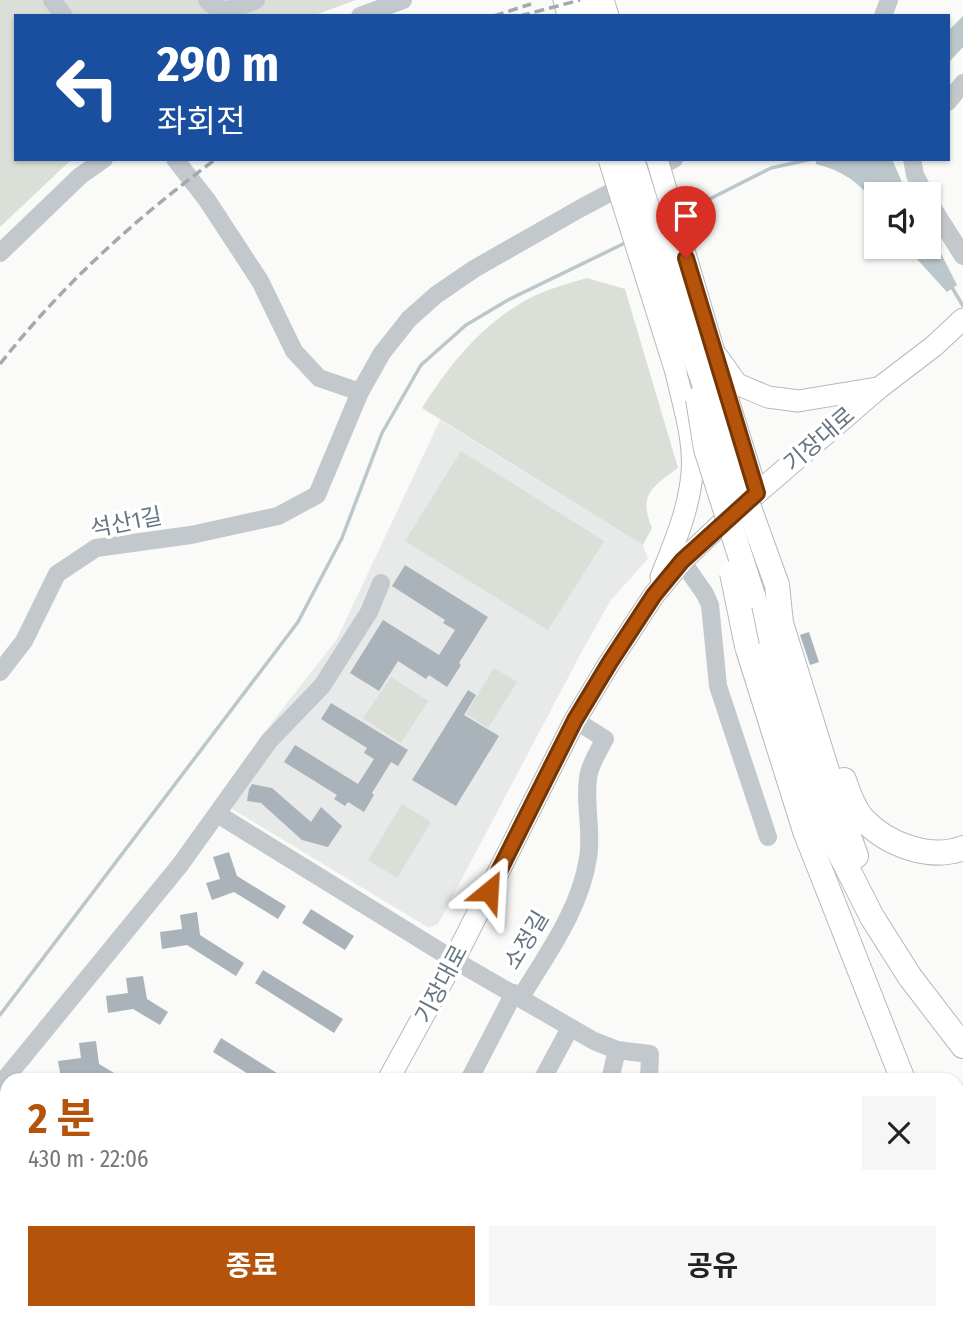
<!DOCTYPE html>
<html lang="ko">
<head>
<meta charset="utf-8">
<style>
	body { margin:0; font-family:"Fira Sans Condensed","Noto Sans KR",sans-serif; background:#f6f6f6; color:#222; height:100vh; display:flex; flex-direction:column; font-size:26px; white-space:nowrap }
	* { box-sizing:border-box; margin:0 }
	p { font-size:23px; color:#767676 }
	.icon { flex:none; width:38px; height:38px; fill:none; stroke:currentColor; stroke-width:2; stroke-linecap:round; stroke-linejoin:round }
	.map { position:relative; flex:1; overflow:hidden }
	.details { position:absolute; left:0px; top:1073px; width:964px; height:247px; display:flex; flex-direction:column; background:#fff; border-radius:21px 21px 0 0; box-shadow:0 2px 5px #0004 }
	.details>* { flex:none }
	.top-card { position:absolute; left:14px; top:14px; width:936px; height:147px; border-radius:0px; box-shadow:0 2px 5px #0004; background:#1a4fa0; color:#fff; overflow:hidden }
	.buttons { position:absolute; left:864px; top:182px; display:grid; gap:14px }
	.buttons a { display:grid; place-items:center; width:77px; height:77px; border-radius:0px; background:#fff; box-shadow:0 2px 5px #0004; font-size:35px }
	.pin { position:absolute; display:grid; place-items:center; width:60px; height:60px; color:#fff; margin:-72px -30px; border-radius:50% 50% 50% 0; rotate:-45deg; box-shadow:0 0 7px #0007 }
	.pin .icon { rotate:45deg }
	.me { position:absolute; width:77px; margin:-38px; rotate:27deg; stroke-linejoin:round; filter:drop-shadow(0 0 5px #0008) }
	.turn { display:flex; align-items:center; gap:24px; height:147px; padding:0 28px; font-size:32px }
	.turn .icon { width:91px; height:91px; stroke-width:2.5 }
	.turn b { display:block; font-size:49px; line-height:60px }
	.round { display:grid; place-items:center; flex:none; width:74px; height:74px; border-radius:0px; background:#f6f6f6 }
	.head { display:flex; align-items:center; justify-content:space-between; height:119px; padding:0 28px }
	h1 { font-size:42px; font-weight:700; line-height:52px; color:#b45309 }
	.primary-button { display:flex; gap:14px; margin-top:auto; padding:14px 28px }
	.primary-button a { flex:1; height:80px; border-radius:0px; background:#b45309; color:#fff; font-size:28px; font-weight:700; line-height:80px; text-align:center }
	.primary-button a+a { background:#f6f6f6; color:#222 }
	.map>svg:first-child { display:block }
	.built { fill:#e8e9e9 }
	.green { fill:#dadfd7 }
	.water { fill:#bbc7cb }
	.lines { fill:none; stroke-linecap:round; stroke-linejoin:round }
	.stream { stroke:#bbc7cb; stroke-width:3.5 }
	.building { fill:#aab3b9 }
	.major-casing { stroke:#b5babe; stroke-width:23 }
	.highway-casing { stroke:#b4b9bd; stroke-width:26 }
	.minor { stroke:#c3c8cc; stroke-width:18 }
	.major { stroke:#fff; stroke-width:21 }
	.highway { stroke:#fff; stroke-width:24 }
	.rail { stroke:#a2aab0; stroke-width:3.5; stroke-dasharray:10 5; stroke-linecap:butt }
	.major-bridge-casing { stroke:#b5babe; stroke-width:23; stroke-linecap:butt }
	.highway-bridge-casing { stroke:#b4b9bd; stroke-width:26; stroke-linecap:butt }
	.major-bridge { stroke:#fff; stroke-width:21 }
	.highway-bridge { stroke:#fff; stroke-width:24 }
	.route-casing { stroke:#753606; stroke-width:18 }
	.route { stroke:#b45309; stroke-width:12 }
	.labels { text-anchor:middle; dominant-baseline:central; stroke-width:7; stroke-linejoin:round; paint-order:stroke }
	.street-label { font-size:23px; fill:#657683; stroke:#fff }
</style>
</head>
<body>
<div class="map">
<svg width="963" height="1318" viewBox="0 0 963 1318">
	<rect width="100%" height="100%" fill="#fafaf8"/>
	<polygon class="built" points="440,420 643,545 648,559 611,600 581,653 438,924 429,928 219,801 273,721 337,639"/>
	<g class="green">
		<polygon points="0,0 356,0 312,16 16,16 16,159 72,159 0,227"/>
		<path d="M587,278L625,289L678,468C652,487 638,495 652,528L643,545L422,408C451,362 486,319 536,295C552,288 570,283 587,278Z"/>
		<polygon points="461,451 604,541 548,630 405,541"/>
		<polygon points="494,668 517,682 488,728 466,714"/>
		<polygon points="391,677 428,701 401,743 363,718"/>
		<polygon points="402,804 431,822 397,878 368,860"/>
		<polygon points="541,1313 760,1312 764,1318 538,1318"/>
	</g>
	<g class="water">
		<polygon points="963,16 963,47 949,62 949,30"/>
		<path d="M816,159H892L907,194H877V206C862,184 842,170 816,164Z"/>
		<polygon points="929,230 957,285 947,292 906,247 929,247"/>
	</g>
	<g class="lines">
		<g class="stream">
			<polyline points="680,214 771,168 812,159"/>
			<polyline points="950,284 963,306"/>
			<polyline points="0,1015 298,622 342,538 382,433 421,365 466,325 508,300 627,242"/>
		</g>
	</g>
	<g class="building">
		<polygon points="405,565 488,617 459,663 461,665 447,687 429,675 426,679 398,661 379,691 350,673 383,620 439,655 455,630 443,623 445,620 392,586"/>
		<polygon points="809,632 819,662 810,665 800,635"/>
		<polygon points="468,690 476,695 464,715 499,736 456,806 412,780"/>
		<polygon points="331,703 408,750 398,766 391,762 372,793 374,795 364,812 348,802 345,806 334,799 337,795 284,762 295,745 358,784 374,759 364,753 367,748 321,719"/>
		<polygon points="252,784 272,788 311,822 321,807 342,826 328,847 302,840 261,803 247,801 249,789"/>
		<polygon points="229,852 237,876 286,906 278,919 234,892 212,900 206,883 220,879 213,857"/>
		<polygon points="311,909 354,936 345,950 302,923"/>
		<polygon points="197,912 200,935 244,963 236,976 187,945 162,949 160,932 182,929 180,915"/>
		<polygon points="263,970 343,1019 334,1033 255,983"/>
		<polygon points="143,976 147,999 168,1012 160,1025 133,1009 108,1013 106,996 128,993 126,978"/>
		<polygon points="221,1038 288,1080 258,1080 213,1052"/>
		<polygon points="96,1041 99,1064 126,1080 95,1080 85,1074 61,1078 58,1061 81,1058 79,1043"/>
	</g>
	<g class="lines">
		<defs>
			<g id="major">
				<polyline points="564,0 568,16"/>
				<polyline points="603,0 608,16"/>
				<polyline points="714,352 737,384 768,397 798,401 877,388"/>
				<polyline points="718,368 757,493"/>
				<path d="M661,577C674,544 689,510 692,473C695,439 683,405 676,372"/>
				<polyline points="388,1080 454,960 575,720 610,662 654,595 682,561 720,525 879,388 934,346 963,319"/>
				<polyline points="257,1318 260,1312"/>
			</g>
			<g id="highway">
				<polyline points="582,0 587,16"/>
				<polyline points="777,585 781,623 838,806 856,856"/>
				<polyline points="753,596 825,824 872,917 910,977 963,1046"/>
				<polyline points="747,646 805,831 903,1080"/>
				<path d="M844,780C848,792 855,810 863,819C886,844 930,861 963,848"/>
				<polyline points="957,1240 963,1215"/>
				<polyline points="957,1310 963,1294"/>
				<polyline points="935,1318 937,1312"/>
			</g>
		</defs>
		<use href="#major" class="major-casing"/>
		<use href="#highway" class="highway-casing"/>
		<g class="minor">
			<polyline points="52,0 64,16"/>
			<path d="M207,0C221,18 238,7 256,0"/>
			<polyline points="360,16 403,0"/>
			<polyline points="883,16 889,0"/>
			<polyline points="948,102 963,83"/>
			<polyline points="175,159 207,200 260,281 294,351 319,378 360,392"/>
			<polyline points="912,159 915,175 925,194"/>
			<polyline points="929,202 963,256"/>
			<polyline points="0,253 80,176 104,159"/>
			<polyline points="682,561 705,594 710,605 718,686 768,837"/>
			<polyline points="0,672 24,641 57,574 96,548 191,535 278,516 317,495 360,392 382,353 409,319 436,295 474,269 581,208 674,159"/>
			<polyline points="219,815 454,960 594,1041 617,1050 650,1054 649,1080"/>
			<path d="M521,997C547,954 580,910 588,858C593,831 583,800 589,773C592,761 599,750 605,739L575,720"/>
			<polyline points="469,1080 514,993"/>
			<polyline points="542,1080 570,1028"/>
			<polyline points="610,1080 617,1050"/>
			<polyline points="0,1085 180,865 269,741 322,686 369,612 381,583"/>
			<polyline points="398,1318 402,1312"/>
			<polyline points="514,1318 518,1312"/>
		</g>
		<use href="#major" class="major"/>
		<use href="#highway" class="highway"/>
		<g class="rail">
			<polyline points="494,16 531,4"/>
			<polyline points="520,16 580,0"/>
			<path d="M0,364C62,285 135,219 216,159"/>
		</g>
		<defs>
			<g id="major-bridge">
				<polyline points="609,159 676,372"/>
				<polyline points="657,159 714,352"/>
			</g>
			<g id="highway-bridge">
				<polyline points="632,159 691,347 777,585"/>
				<polyline points="698,399 706,449 753,596"/>
				<polyline points="732,573 747,646"/>
			</g>
		</defs>
		<use href="#major-bridge" class="major-bridge-casing"/>
		<use href="#highway-bridge" class="highway-bridge-casing"/>
		<use href="#major-bridge" class="major-bridge"/>
		<use href="#highway-bridge" class="highway-bridge"/>
	</g>
	<g class="lines">
		<defs>
			<polyline id="route" points="489,891 575,720 610,662 654,595 682,561 757,493 686,258"/>
		</defs>
		<use href="#route" class="route-casing"/>
		<use href="#route" class="route"/>
	</g>
	<g class="labels">
		<g class="street-label">
			<text transform="translate(819 439) rotate(-41)">기장대로</text>
			<text transform="translate(126 522) rotate(-11)">석산1길</text>
			<text transform="translate(526 940) rotate(-59)">소정길</text>
			<text transform="translate(441 984) rotate(-62)">기장대로</text>
		</g>
	</g>
</svg>
<div class="buttons">
<a><svg class="icon" aria-label="sound" viewBox="0 0 24 24"><path d="M4 9h4l5-4v14l-5-4H4zM17 9q2 3 0 6"/></svg></a>
</div>
<div class="pin" style="left:686px;top:258px;background:#d93025"><svg class="icon" aria-label="arrive" viewBox="0 0 24 24"><path d="M6 21V4h12l-3 4 3 4H6"/></svg></div>
<svg class="me" style="left:489px;top:891px" viewBox="-20 -20 40 40"><path d="M0-17L14 15 0 8-14 15z" fill="#b45309" stroke="#fff" stroke-width="4"/></svg>
<div class="top-card">
<div class="turn"><svg class="icon" aria-label="left" viewBox="0 0 24 24"><path d="M17 20v-9H6M10 6l-5 5 5 5"/></svg><div><b>290 m</b>좌회전</div></div>
</div>
<section class="details">
<div class="head"><div><h1>2 분</h1><p>430 m · 22:06</p></div><a class="round"><svg class="icon" aria-label="close" viewBox="0 0 24 24"><path d="M6 6l12 12M18 6L6 18"/></svg></a></div>
<div class="primary-button"><a>종료</a><a>공유</a></div>
</section>
</div>
</body>
</html>
